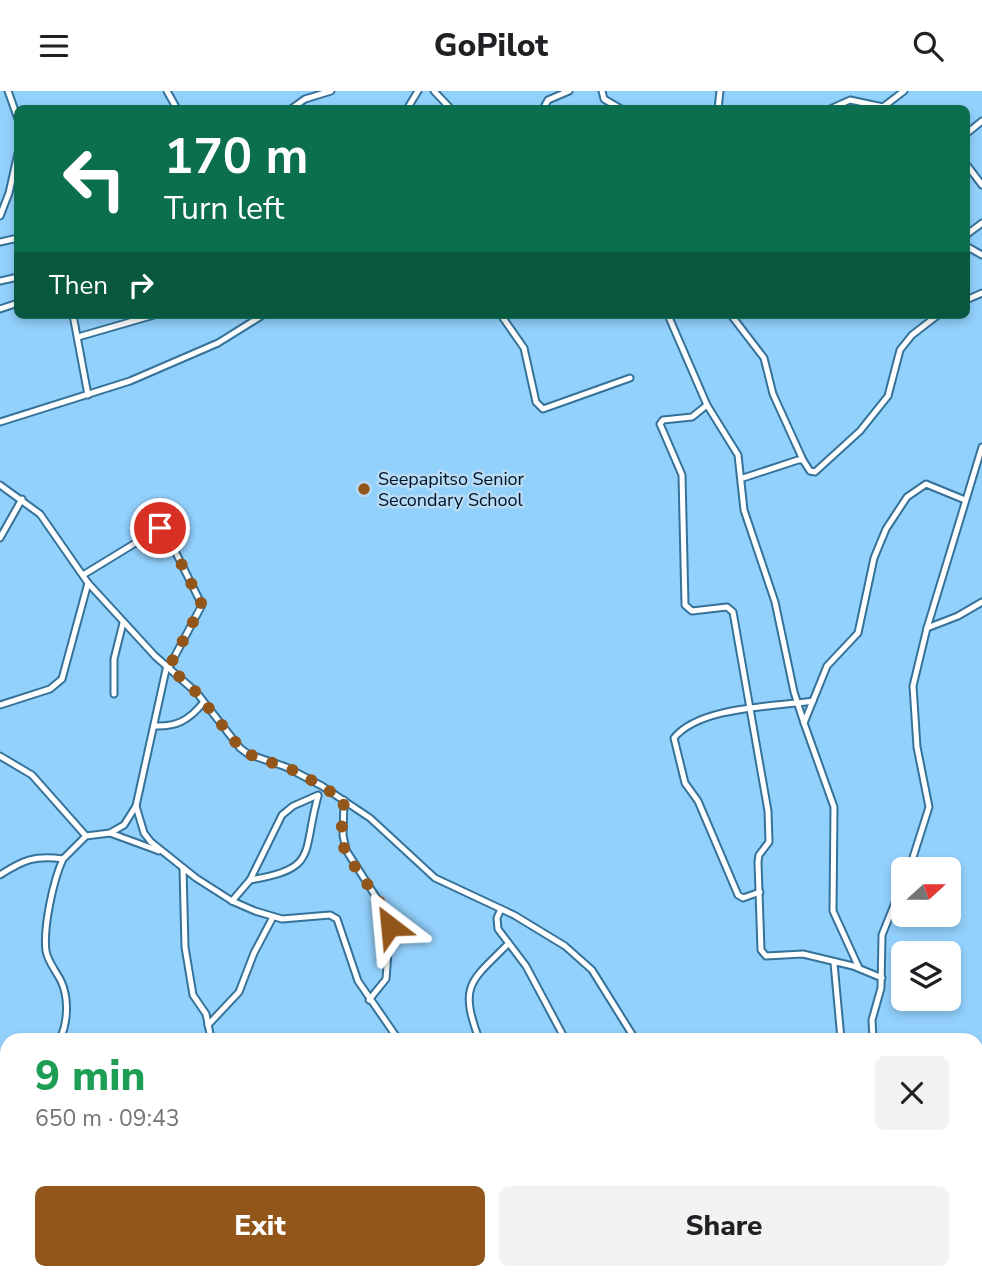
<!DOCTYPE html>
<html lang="en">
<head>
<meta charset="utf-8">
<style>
	body { margin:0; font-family:"Nunito Sans",sans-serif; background:#f2f2f2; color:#202124; height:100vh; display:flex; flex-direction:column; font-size:26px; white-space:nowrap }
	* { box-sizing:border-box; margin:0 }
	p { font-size:23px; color:#757577 }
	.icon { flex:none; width:38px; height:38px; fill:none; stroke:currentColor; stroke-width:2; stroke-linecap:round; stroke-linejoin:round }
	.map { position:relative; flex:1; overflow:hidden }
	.side { position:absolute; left:0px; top:942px; width:984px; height:247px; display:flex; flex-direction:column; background:#fff; border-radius:21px 21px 0 0; box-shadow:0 4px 10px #0003 }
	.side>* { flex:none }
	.top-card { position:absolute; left:14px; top:14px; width:956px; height:214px; border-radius:10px; box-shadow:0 4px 10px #0003; background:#0b6e4f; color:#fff; overflow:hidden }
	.needle { width:46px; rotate:69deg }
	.fabs { position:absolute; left:891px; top:766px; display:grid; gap:14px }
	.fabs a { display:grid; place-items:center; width:70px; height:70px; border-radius:10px; background:#fff; box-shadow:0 4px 10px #0003; font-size:35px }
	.pin { position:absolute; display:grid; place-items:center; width:60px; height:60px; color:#fff; margin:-30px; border:4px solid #fff; border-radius:50%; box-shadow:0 2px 7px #0007 }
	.me { position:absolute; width:77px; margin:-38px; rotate:331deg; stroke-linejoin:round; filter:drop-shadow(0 0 5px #0008) }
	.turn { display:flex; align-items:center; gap:24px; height:147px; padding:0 35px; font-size:32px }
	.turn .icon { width:91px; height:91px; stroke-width:2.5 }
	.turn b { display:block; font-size:49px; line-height:60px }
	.then { display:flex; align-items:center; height:66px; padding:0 35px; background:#0003; gap:14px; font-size:26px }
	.round { display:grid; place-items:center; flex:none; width:74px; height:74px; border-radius:10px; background:#f2f2f2 }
	.head { display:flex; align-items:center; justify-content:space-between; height:119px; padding:0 35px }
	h1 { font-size:42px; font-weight:800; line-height:52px; color:#1e9e55 }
	.cta { display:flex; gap:14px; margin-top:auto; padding:14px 35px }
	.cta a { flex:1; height:80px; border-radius:10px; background:#93561a; color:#fff; font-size:28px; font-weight:800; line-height:80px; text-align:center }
	.cta a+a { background:#f2f2f2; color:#202124 }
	header { display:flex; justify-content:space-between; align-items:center; height:91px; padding:0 35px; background:#fff; font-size:32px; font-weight:800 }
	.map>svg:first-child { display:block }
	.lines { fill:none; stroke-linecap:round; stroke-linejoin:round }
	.minor-casing { stroke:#357299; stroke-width:9 }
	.minor { stroke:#fff; stroke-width:5 }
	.route { stroke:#93561a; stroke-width:12; stroke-dasharray:0 21.6 }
	.poi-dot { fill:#93561a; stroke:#b7dbf5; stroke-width:2.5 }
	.labels { text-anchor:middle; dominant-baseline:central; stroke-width:5; stroke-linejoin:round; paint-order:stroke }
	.poi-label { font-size:18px; fill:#001221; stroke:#b7dbf5; text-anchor:start }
</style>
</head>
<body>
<header><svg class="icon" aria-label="menu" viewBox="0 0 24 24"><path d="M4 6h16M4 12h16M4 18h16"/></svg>GoPilot<svg class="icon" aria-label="search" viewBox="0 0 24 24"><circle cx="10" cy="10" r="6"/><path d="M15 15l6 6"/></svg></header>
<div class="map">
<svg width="982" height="1188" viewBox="0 0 982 1188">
	<rect width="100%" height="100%" fill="#93d1fd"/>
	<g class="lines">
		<defs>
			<g id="minor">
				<polyline points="8,0 18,28"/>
				<polyline points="167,0 177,18"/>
				<polyline points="434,0 451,18"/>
				<polyline points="602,0 604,8 621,18"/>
				<polyline points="291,18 305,8 331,0"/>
				<polyline points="407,18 418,0"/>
				<polyline points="543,18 548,9 569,0"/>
				<polyline points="718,18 720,0"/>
				<polyline points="830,18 850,9 883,16 904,0"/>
				<polyline points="966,43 982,30"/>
				<polyline points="966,73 982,94"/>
				<polyline points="0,125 9,102 18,62"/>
				<polyline points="966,144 982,132"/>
				<polyline points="0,151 18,147"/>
				<polyline points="966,155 982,164"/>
				<polyline points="0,190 18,186"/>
				<polyline points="966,209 982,202"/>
				<polyline points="0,218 18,212"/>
				<polyline points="73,224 88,304"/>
				<polyline points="501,224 524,257 536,311 543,318 630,287"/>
				<polyline points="668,224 707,314 738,364 744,419 775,511 794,601 804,632"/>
				<polyline points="731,224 764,267 773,303 803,369"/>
				<polyline points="78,246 154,224"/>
				<polyline points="707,314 692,326 663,329 660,333 682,384 685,514 692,520 727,516 733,521 768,720 769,751 759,764 758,771 761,859 766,865 803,863 853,875 882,887"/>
				<polyline points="0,331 130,290 218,252 263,224"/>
				<polyline points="743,387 798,369 803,369 810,380 815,381 860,340 888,305 900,259 912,244 938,224"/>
				<polyline points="0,394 40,423 88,492 155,565 197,602 240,657 248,663 286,676 322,695 370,727 435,787 514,824 565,855 592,879 635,948"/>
				<polyline points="0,447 22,408"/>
				<polyline points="83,484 160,437 165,440 202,514 169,576"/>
				<polyline points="927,537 958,525 982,511"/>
				<polyline points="114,603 114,568 123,532"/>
				<polyline points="0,614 50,598 62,588 88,492"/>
				<path d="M154,635C177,636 189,629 203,612"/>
				<polyline points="0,665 32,684 86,745"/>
				<polyline points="344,709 343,744 346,759 385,820 390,834 386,888 369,909"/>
				<polyline points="136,715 144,742 151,751 196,787 232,810 255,820 282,828 330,824 337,828 358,890 398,948"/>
				<polyline points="110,742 159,760"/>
				<polyline points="183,777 185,856 193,904 206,923 211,948"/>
				<polyline points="909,779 929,716 917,656 913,595 927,537 982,356"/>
				<path d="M0,784C23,769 35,764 63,768L86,745L110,742L124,734L136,715L167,574"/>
				<path d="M250,789C319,778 302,762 318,705"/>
				<path d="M760,801L743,807L738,804L698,710L685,692L674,647C700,615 774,616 813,610"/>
				<polyline points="232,810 250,789 282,724 293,715 318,704"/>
				<polyline points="501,818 497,827 498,838 526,875 565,948"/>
				<polyline points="834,872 841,948"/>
				<polyline points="859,877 833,820 834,716 804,632 827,575 858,542 874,467 886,438 907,406 926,393 965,409"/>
				<polyline points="208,934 239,901 254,862 273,826"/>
				<path d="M60,948C68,931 69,907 61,890C56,880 48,871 46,860C43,837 53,790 63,768"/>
				<path d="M479,948C459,894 470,891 508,853"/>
				<polyline points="873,948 872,929 881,897 882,844 903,792"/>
				<polyline points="0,982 7,980"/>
				<polyline points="976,1010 982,1016"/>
				<polyline points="0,1049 7,1049"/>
				<polyline points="0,1127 7,1130"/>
				<polyline points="976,1142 982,1152"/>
				<polyline points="60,1181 70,1188"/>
				<polyline points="355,1181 369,1188"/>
			</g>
		</defs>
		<use href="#minor" class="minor-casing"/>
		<use href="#minor" class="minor"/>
	</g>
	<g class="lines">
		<path class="route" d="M160,437L165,440L202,514L169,576L197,602L240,657L248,663L298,681L344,709C343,724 339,745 345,759C357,784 383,807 390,835"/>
	</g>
	<circle class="poi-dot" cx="364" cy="398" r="7"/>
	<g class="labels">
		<g class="poi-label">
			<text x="378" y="388">Seepapitso Senior<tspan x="378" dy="21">Secondary School</tspan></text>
		</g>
	</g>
</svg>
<div class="fabs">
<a><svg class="needle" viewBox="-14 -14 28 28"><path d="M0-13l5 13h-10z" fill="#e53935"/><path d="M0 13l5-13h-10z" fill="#757577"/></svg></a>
<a><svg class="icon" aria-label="layers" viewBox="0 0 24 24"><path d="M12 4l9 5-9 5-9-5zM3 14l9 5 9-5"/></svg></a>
</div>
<div class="pin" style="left:160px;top:437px;background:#d93025"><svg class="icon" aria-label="arrive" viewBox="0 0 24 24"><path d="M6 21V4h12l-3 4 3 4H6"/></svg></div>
<svg class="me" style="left:390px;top:835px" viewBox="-20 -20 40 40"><path d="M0-17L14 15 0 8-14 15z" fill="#93561a" stroke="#fff" stroke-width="4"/></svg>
<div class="top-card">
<div class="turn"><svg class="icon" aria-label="left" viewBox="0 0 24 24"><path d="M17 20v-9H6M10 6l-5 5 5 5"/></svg><div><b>170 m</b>Turn left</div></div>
<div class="then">Then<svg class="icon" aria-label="right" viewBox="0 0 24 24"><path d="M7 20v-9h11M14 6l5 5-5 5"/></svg></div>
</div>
<section class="side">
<div class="head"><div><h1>9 min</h1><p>650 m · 09:43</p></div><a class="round"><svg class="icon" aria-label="close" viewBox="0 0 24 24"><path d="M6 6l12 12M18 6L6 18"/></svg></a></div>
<div class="cta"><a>Exit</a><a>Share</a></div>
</section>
</div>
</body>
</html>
